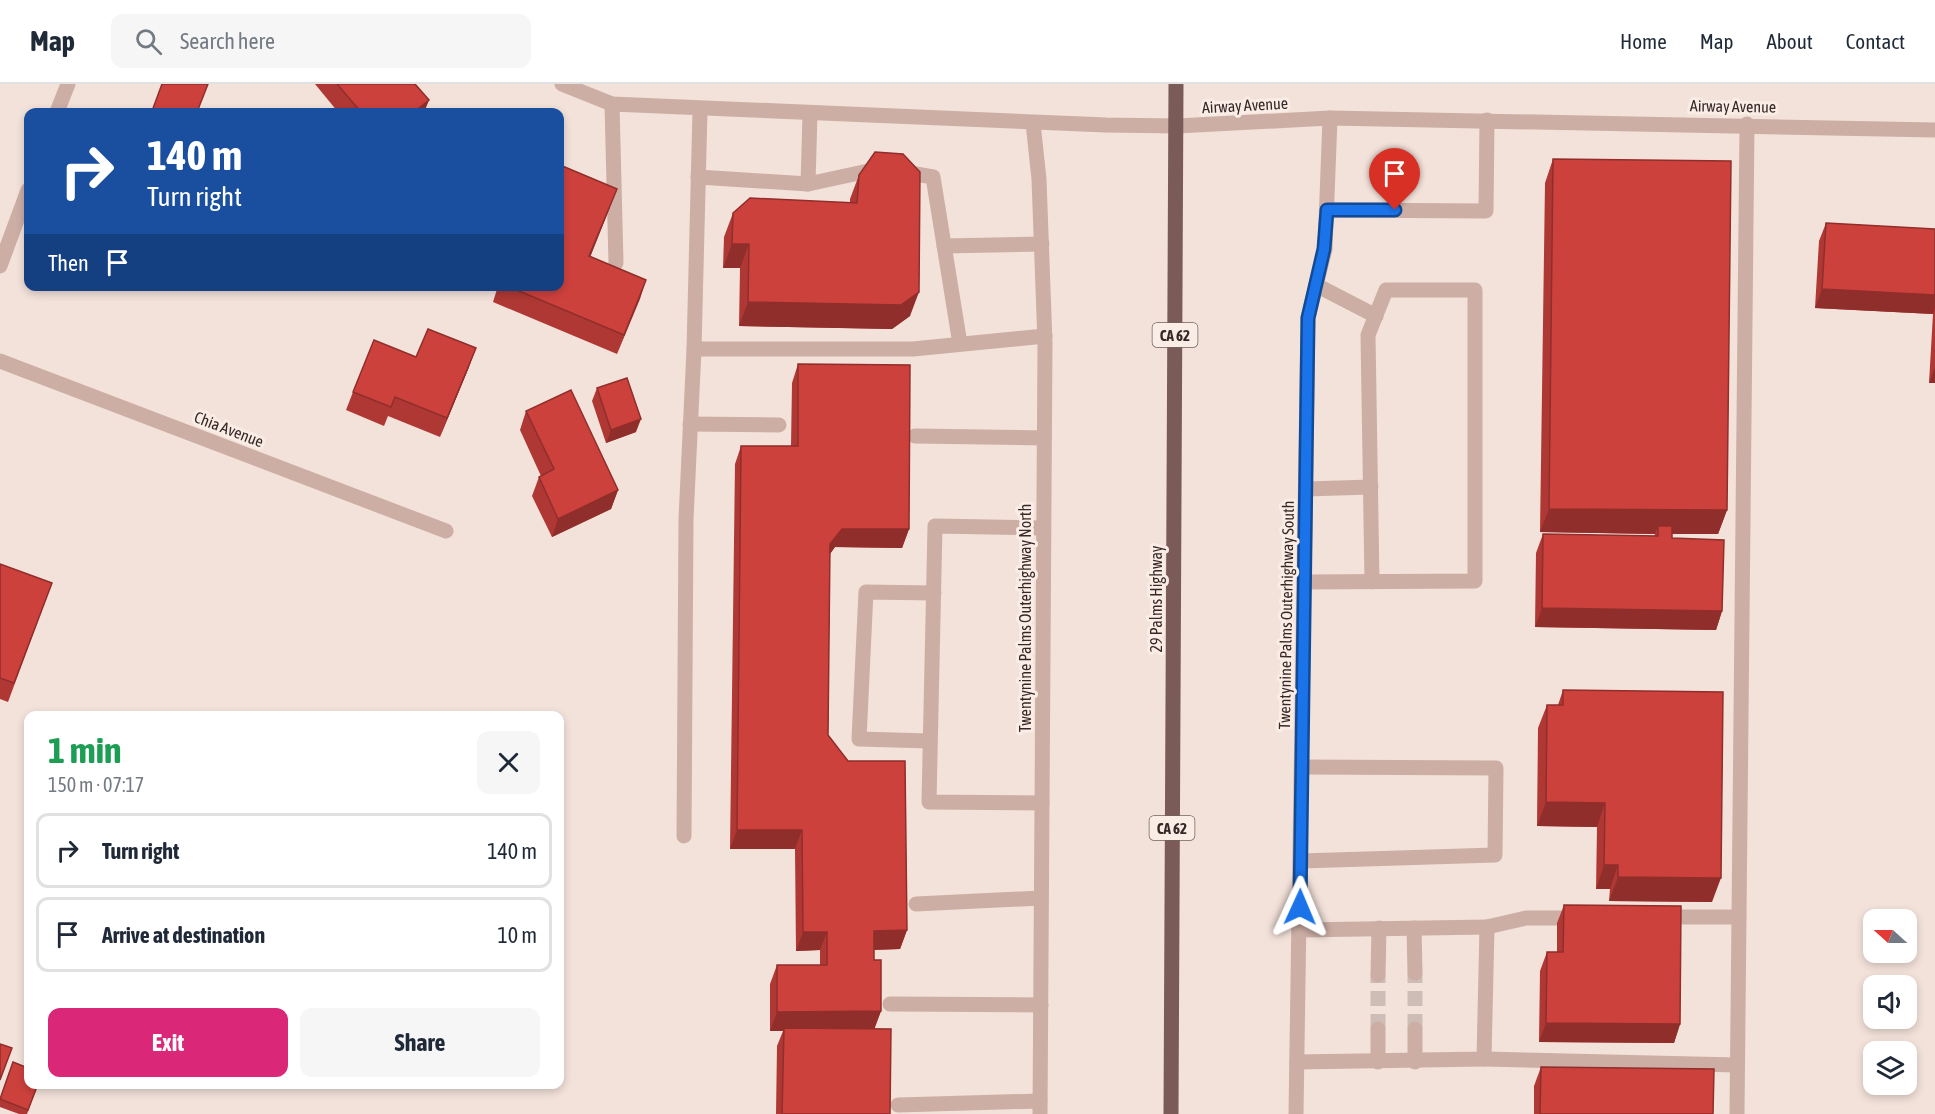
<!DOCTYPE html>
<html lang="en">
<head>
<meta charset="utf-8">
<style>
	body { margin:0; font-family:"Asap Condensed",sans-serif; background:#f6f6f7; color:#1f2937; height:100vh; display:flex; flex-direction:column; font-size:22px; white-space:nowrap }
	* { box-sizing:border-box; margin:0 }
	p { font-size:20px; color:#747a83 }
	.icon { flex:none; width:33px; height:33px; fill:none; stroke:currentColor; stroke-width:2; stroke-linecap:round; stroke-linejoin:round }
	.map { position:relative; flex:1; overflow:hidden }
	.details { position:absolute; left:24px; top:627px; width:540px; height:378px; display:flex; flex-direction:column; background:#fff; border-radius:12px; box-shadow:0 3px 9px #0003 }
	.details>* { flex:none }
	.guide { position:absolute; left:24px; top:24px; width:540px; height:183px; border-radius:12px; box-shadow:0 3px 9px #0003; background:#1a4fa0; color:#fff; overflow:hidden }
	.needle { width:39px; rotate:291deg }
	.controls { position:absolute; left:1863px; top:825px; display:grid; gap:12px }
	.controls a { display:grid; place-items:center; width:54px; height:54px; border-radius:12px; background:#fff; box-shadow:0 3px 9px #0003; font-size:30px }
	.pin { position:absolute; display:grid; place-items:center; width:51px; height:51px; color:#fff; margin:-62px -26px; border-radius:50% 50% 50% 0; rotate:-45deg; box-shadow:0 0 6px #0007 }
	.pin .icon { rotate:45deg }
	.me { position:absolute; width:66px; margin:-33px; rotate:1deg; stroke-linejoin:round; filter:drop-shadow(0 0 4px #0008) }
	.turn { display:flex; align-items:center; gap:21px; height:126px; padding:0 24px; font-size:27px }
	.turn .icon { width:78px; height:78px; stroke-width:2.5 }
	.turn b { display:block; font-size:42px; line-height:51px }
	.then { display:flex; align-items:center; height:57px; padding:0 24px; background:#0003; gap:12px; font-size:22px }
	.round { display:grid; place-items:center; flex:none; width:63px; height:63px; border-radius:12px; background:#f6f6f7 }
	.summary { display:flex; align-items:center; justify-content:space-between; height:102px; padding:0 24px }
	h1 { font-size:36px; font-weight:700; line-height:45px; color:#1e9e55 }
	.cta { display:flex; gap:12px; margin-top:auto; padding:12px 24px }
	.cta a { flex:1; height:69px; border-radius:12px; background:#db2777; color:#fff; font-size:24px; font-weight:700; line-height:69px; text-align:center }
	.cta a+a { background:#f6f6f7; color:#1f2937 }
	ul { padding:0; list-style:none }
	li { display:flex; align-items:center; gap:18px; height:75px; margin:0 12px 9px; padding:0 12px; border:3px solid #e0e1e3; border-radius:12px }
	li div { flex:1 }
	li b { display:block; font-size:22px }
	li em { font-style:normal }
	header { display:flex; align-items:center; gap:36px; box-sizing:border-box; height:84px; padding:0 30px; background:#fff; border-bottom:2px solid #e0e1e3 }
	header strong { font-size:28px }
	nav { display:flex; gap:33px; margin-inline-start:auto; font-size:21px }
	.search { width:420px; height:54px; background:#f6f6f7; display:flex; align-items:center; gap:15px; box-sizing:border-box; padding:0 21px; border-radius:12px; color:#747a83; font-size:22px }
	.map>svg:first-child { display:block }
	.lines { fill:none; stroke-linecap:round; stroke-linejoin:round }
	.minor-tunnel { stroke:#cdbdb6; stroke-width:15; stroke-dasharray:15 8; stroke-linecap:butt }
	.minor { stroke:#ccaea5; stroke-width:15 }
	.major { stroke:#7a5b57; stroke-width:15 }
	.wall { fill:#b03834 }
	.shaded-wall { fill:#902e2b }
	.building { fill:#cd413d; stroke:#902e2b; stroke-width:1.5 }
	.route-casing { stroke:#114b97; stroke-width:15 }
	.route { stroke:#1a73e8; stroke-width:10 }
	.labels { text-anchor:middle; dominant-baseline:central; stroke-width:6; stroke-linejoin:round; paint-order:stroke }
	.shield { fill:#faede6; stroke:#726360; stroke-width:1.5 }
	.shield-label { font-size:15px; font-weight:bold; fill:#372827 }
	.street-label { font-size:16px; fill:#372827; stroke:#faede6 }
</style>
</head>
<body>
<header>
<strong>Map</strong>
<div class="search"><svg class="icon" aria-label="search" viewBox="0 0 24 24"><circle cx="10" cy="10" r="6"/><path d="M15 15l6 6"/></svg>Search here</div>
<nav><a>Home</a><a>Map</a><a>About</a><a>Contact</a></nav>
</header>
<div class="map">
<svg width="1935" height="1030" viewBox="0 0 1935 1030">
	<rect width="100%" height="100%" fill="#f3e2da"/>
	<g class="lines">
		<g class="minor-tunnel">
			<polyline points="1378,945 1378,891"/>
			<polyline points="1415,945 1415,889"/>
		</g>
		<g class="minor">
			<polyline points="562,0 612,20 1106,41 1177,42 1330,34 1935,46"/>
			<polyline points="612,20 616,179"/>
			<polyline points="57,28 68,0"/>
			<polyline points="1033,39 1039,95 1045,259 1040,1030"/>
			<polyline points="698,93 808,100 882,84 933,93 960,260"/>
			<polyline points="808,100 810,30"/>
			<polyline points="1327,126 1486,127 1487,36"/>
			<polyline points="944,162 1042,160"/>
			<polyline points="0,182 28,106"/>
			<polyline points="1316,201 1376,232"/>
			<polyline points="694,265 913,265 1045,252"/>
			<polyline points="0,277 446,447"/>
			<polyline points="690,340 779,341"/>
			<polyline points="915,352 1044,354"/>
			<polyline points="1306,405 1371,403"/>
			<polyline points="1304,498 1475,497 1475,206 1386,206 1368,251 1372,498"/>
			<polyline points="930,657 859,655 866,508 934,509"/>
			<polyline points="1042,719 929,718 935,442 1043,444"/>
			<polyline points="684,752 686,435 694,265 700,26"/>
			<polyline points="1301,777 1495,771 1496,684 1302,683"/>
			<polyline points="916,820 1041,814"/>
			<polyline points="1661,833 1739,833"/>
			<polyline points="1487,843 1526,834 1580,834"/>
			<polyline points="1414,844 1415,889"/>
			<polyline points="1378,891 1379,844"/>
			<polyline points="890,920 1041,921"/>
			<polyline points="1378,945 1378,978"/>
			<polyline points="1415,945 1415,978"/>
			<polyline points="1484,975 1737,981"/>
			<polyline points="1297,978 1484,975 1487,843 1300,846"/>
			<polyline points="898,1021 1040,1017"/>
			<polyline points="1296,1030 1308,234 1325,165 1330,34"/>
			<polyline points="1737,1030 1747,40"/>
		</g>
		<polyline class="major" points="1171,1030 1176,0"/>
	</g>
	<g class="wall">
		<polygon points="315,0 415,0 429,16 424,28 338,28"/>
		<polygon points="1553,75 1727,426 1718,450 1672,450 1672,454 1722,527 1716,546 1535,543 1536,469 1543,450 1654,452 1655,450 1540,448 1545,99"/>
		<polygon points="859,91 910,232 892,245 739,242 740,184 723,184 724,153 733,129 850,119 850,115"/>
		<polygon points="610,123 590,173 646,196 617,270 493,218 498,202 560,202"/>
		<polygon points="1826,139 1935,145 1935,299 1929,299 1933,230 1815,224 1819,157"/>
		<polygon points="416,273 469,283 440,353 388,332 384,342 346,326 353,308"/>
		<polygon points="798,280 909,445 902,464 835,463 830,470 828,651 907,846 900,865 874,866 874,876 881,927 874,945 890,1030 776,1030 777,962 783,947 770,947 770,900 777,881 820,881 820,866 796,867 795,765 730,765 735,380 741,362 791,362 792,299"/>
		<polygon points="597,304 636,348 606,359 592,317"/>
		<polygon points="526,327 618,406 611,425 552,453 532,412 539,393 541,392 520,346"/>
		<polygon points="0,480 52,499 8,618 0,615"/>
		<polygon points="1563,606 1712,818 1609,817 1610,805 1596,805 1597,743 1537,742 1538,644 1547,621 1558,621"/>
		<polygon points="1564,821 1680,940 1674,959 1539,958 1540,887 1547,868 1557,868 1557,839"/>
		<polygon points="1541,983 1713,1030 1534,1030 1534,1002"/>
		<polygon points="38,1000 27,1030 19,1030 0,1023 0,1014"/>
	</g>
	<g class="shaded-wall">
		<polygon points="429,16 424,28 414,28"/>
		<polygon points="617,105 610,123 583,191 589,172"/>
		<polygon points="732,160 749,160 740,184 723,184"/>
		<polygon points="646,196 640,215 617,270 624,251"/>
		<polygon points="1822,205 1935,211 1935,224 1933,230 1815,224"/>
		<polygon points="919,208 910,232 892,245 739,242 748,218"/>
		<polygon points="476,264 469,283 440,353 447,334"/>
		<polygon points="1935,283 1935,299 1929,299"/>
		<polygon points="641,335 636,348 606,359 611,346"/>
		<polygon points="618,406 611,425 552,453 558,435"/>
		<polygon points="1549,425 1727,426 1718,450 1658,450 1658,442 1655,450 1540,448"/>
		<polygon points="842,445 909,445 902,464 835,463 823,479 830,460"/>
		<polygon points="1542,524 1722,527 1716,546 1535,543"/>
		<polygon points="1546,718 1605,719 1597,743 1537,742"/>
		<polygon points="737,746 802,746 795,765 730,765"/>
		<polygon points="1604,781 1618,781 1610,805 1596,805"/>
		<polygon points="1618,793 1721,794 1712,818 1609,817"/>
		<polygon points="907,846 900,865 868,866 874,847"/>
		<polygon points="803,848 827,848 820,866 796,867"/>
		<polygon points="881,927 874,946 784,944 783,947 770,947 777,928"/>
		<polygon points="1546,939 1680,940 1674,959 1539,958"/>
	</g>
	<g class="building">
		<polygon points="162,0 208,0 197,28 155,28 152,27"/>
		<polygon points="337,0 415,0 429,16 414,28 361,28"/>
		<polygon points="875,68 903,70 920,88 919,208 901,221 748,218 749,160 732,160 733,129 750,114 857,119 859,91"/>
		<polygon points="1553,75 1731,77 1727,426 1549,425"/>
		<polygon points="560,81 617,105 589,172 646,196 624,251 507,202 560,202"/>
		<polygon points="1826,139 1935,145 1935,211 1822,205"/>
		<polygon points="428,245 476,264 447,334 395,313 391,323 353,308 374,256 416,273"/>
		<polygon points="798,280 910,281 909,445 842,445 830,460 828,651 848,677 905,677 907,846 874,847 874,876 881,876 881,927 777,928 777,881 827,881 827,848 803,848 802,746 737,746 741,362 798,362"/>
		<polygon points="627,294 641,335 611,346 597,304"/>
		<polygon points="571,306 618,406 558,435 539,393 554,385 526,327"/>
		<polygon points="1658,442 1672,442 1672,454 1724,456 1722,527 1542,524 1543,450 1658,452"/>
		<polygon points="0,480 52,499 14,599 0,594"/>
		<polygon points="1563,606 1723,608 1721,794 1618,793 1618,781 1604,781 1605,719 1546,718 1547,621 1563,621"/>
		<polygon points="1564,821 1681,822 1680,940 1546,939 1547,868 1563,868"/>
		<polygon points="784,944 891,945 890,1030 782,1030"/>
		<polygon points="0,960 12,964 0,996"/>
		<polygon points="13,978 28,984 28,1000 38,1000 28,1026 0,1015"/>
		<polygon points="1541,983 1714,985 1713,1030 1540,1030"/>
	</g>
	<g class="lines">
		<defs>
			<polyline id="route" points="1300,823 1308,234 1324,165 1327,126 1395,126"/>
		</defs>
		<use href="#route" class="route-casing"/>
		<use href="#route" class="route"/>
	</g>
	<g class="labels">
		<g class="shield">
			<rect x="1152.5" y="239" width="45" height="24" rx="4.5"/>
			<rect x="1149.5" y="732" width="45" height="24" rx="4.5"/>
		</g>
		<g class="shield-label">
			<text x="1175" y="251">CA 62</text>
			<text x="1172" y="744">CA 62</text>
		</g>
		<g class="street-label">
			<text transform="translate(1245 21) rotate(-3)">Airway Avenue</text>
			<text transform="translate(1733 22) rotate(1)">Airway Avenue</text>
			<text transform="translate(229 345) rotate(21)">Chia Avenue</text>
			<text transform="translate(1156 515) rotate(-90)">29 Palms Highway</text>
			<text transform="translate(1286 531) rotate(-89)">Twentynine Palms Outerhighway South</text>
			<text transform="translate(1025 534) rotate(-90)">Twentynine Palms Outerhighway North</text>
		</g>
	</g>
</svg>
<div class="controls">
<a><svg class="needle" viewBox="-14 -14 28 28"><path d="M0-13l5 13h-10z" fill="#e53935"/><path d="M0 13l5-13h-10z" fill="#747a83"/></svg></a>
<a><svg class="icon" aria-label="sound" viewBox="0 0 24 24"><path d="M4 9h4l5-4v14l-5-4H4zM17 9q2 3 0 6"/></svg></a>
<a><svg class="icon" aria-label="layers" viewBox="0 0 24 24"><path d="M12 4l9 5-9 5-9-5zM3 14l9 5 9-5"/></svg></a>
</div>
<div class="pin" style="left:1395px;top:126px;background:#d93025"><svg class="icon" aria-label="arrive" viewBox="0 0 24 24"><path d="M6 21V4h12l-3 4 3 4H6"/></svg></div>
<svg class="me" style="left:1300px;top:823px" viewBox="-20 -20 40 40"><path d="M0-17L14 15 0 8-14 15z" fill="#1a73e8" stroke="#fff" stroke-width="4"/></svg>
<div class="guide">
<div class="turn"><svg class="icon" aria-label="right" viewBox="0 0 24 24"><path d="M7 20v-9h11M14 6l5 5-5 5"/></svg><div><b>140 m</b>Turn right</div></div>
<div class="then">Then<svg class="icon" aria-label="arrive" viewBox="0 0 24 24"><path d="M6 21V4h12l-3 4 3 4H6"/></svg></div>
</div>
<section class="details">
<div class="summary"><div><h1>1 min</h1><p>150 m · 07:17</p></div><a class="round"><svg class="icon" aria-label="close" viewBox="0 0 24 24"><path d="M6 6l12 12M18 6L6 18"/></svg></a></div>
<ul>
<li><svg class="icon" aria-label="right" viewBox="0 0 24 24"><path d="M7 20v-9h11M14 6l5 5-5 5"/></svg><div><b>Turn right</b></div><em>140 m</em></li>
<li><svg class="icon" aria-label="arrive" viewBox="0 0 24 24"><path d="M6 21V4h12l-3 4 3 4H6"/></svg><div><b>Arrive at destination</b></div><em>10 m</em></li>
</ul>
<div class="cta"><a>Exit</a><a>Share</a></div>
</section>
</div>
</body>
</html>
